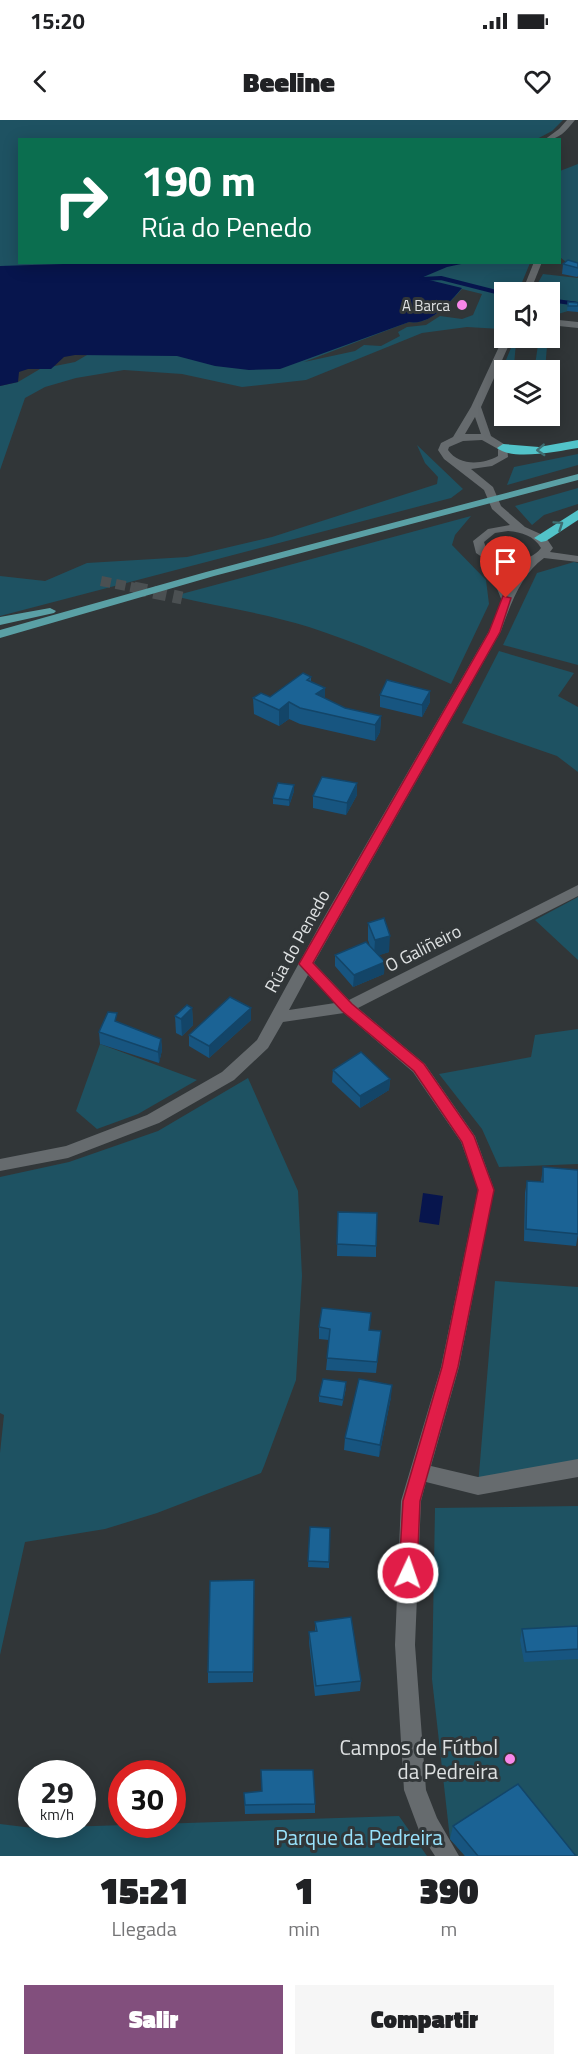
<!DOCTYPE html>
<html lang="es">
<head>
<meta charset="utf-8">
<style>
	body { margin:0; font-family:"Titillium Web",sans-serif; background:#f6f6f6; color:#202124; height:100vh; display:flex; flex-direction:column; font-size:22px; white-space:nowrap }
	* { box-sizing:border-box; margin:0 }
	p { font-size:20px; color:#757577 }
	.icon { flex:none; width:33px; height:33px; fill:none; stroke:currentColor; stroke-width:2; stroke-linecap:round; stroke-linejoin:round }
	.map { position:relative; height:1736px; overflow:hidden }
	.drawer { display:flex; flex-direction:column; background:#fff; flex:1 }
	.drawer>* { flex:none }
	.guide { position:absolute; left:18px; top:18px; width:543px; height:126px; border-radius:0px; box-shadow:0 3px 15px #0003; background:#0b6e4f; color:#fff; overflow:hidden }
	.fabs { position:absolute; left:494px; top:162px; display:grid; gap:12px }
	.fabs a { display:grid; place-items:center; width:66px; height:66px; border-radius:0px; background:#fff; box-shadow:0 3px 15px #0003; font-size:30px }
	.speed { position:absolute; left:18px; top:1640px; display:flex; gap:12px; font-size:30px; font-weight:700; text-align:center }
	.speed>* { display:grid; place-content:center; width:78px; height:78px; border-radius:50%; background:#fff; box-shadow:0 3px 15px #0003; line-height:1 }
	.speed small { font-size:15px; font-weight:400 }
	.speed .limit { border:9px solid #d22; background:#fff; color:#111 }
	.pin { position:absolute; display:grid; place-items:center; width:51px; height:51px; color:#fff; margin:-62px -26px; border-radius:50% 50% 50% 0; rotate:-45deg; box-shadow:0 0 6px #0007 }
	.pin .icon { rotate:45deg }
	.me { position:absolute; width:66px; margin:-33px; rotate:3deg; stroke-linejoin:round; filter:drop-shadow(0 0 4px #0008) }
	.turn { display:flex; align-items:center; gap:21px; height:126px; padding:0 24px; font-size:27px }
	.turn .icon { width:78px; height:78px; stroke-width:2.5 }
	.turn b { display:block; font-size:42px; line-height:51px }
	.eta { display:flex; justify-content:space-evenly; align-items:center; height:102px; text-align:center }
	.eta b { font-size:36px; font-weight:800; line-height:42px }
	.primary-button { display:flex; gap:12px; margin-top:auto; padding:12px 24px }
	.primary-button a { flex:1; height:69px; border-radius:0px; background:#824f7d; color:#fff; font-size:24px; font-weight:800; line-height:69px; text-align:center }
	.primary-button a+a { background:#f6f6f6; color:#202124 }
	.status { display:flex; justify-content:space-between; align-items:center; height:42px; padding:0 30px; background:#fff; direction:ltr }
	.status svg { height:16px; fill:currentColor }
	header { display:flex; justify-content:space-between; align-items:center; height:78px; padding:0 24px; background:#fff; font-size:27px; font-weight:800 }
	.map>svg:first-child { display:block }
	.green { fill:#1e5262; fill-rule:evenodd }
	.water { fill:#07154d }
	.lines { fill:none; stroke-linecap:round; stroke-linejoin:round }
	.stream { stroke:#07154d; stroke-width:4 }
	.minor-tunnel-far1 { stroke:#4b5052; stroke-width:10; stroke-dasharray:10 5; stroke-linecap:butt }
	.minor-tunnel { stroke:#4b5052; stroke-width:13; stroke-dasharray:13 7; stroke-linecap:butt }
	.minor { fill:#666b6e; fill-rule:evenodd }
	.major { fill:#5aa0a5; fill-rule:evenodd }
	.highway { fill:#52c3c9; fill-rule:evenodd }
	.wall { fill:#175580 }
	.shaded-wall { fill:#134568 }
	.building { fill:#1b6395; stroke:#134568; stroke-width:1.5 }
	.oneway { stroke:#3e6e72 }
	.route { fill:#e11d48; stroke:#92132f; stroke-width:1.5 }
	.poi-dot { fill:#f987e9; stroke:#313638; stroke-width:2 }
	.labels { text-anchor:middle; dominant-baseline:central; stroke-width:6; stroke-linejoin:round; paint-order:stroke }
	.far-poi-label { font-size:15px; fill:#dee1e2; stroke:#313638; text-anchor:end }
	.street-label { font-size:18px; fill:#dee1e2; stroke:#313638 }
	.near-poi-label { font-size:21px; fill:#dee1e2; stroke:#313638; text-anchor:end }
	.near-park-label { font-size:21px; fill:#98e2fc; stroke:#313638 }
</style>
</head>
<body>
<div class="status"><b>15:20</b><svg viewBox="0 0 49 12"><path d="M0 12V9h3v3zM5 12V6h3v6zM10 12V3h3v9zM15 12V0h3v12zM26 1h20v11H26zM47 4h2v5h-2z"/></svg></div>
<header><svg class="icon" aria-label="back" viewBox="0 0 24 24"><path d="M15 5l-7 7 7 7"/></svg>Beeline<svg class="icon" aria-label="heart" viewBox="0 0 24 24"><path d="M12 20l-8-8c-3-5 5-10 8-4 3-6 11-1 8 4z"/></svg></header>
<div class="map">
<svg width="578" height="1736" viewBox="0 0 578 1736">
	<rect width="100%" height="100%" fill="#313638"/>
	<g class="green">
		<path d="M0,0H563L552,11L535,20H20V142L530,143L518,172H504V186L498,194L504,195V205L501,209L467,207L422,213L306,260L242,267L182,254L124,250L76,258L45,267L25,278L0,350V266L18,262L40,249L75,242L87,235H176L0,181ZM462,169L482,174L473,195L462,199L440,196L426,205L407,207L398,212L400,216L381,226L364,225L355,231L304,242L409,202C430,206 450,182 462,169Z"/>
		<polygon points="578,44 578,146 566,142 560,137 560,51"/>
		<polygon points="543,154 578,158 578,188 558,194 549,193 549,172 533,172"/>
		<polygon points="515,218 524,218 516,223 514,245 535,245 538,225 547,226 545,250 504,250 504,267 495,267"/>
		<polygon points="417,325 463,369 451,378 0,496 0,456 45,461 87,443 187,437 272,417 437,364 438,357 425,343"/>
		<polygon points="578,334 578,345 507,365 514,347"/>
		<polygon points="578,368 578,384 544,395 532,405 515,386"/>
		<path d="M471,396L455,415L452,425L486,460L489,484L451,564C404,543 358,523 309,507C265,493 219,487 174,476Z"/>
		<polygon points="574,442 578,443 578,545 503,525 537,453"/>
		<polygon points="499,531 574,553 558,576 578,587 578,652 557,636 462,603"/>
		<polygon points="578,777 578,840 535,800"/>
		<polygon points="578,909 578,1044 499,1047 482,1009 439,954 531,937 535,915"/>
		<polygon points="100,924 197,960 138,994 97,1009 76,991"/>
		<polygon points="248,958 298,1071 302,1156 296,1260 264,1346 261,1353 157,1393 105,1409 25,1422 0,1535 0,1333 4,1295 0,1293 0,1057 69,1042 158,1011"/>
		<polygon points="495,1161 578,1167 578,1348 478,1366"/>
		<polygon points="578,1386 578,1736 465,1736 450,1719 432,1559 435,1388"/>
		<polygon points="399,1696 427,1736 0,1736 0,1704 33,1708"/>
	</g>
	<g class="water">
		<path d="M127,142H466V143L447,147L421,158L462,168C450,182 430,206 409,202L280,249L249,250L215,246L177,236L75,235L64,237L51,249H28L19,252L18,262L0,266V146Z"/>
		<polygon points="423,1073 443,1076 439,1105 419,1102"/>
	</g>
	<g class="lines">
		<g class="stream">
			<polyline points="421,159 441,158 504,174"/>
			<polyline points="549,180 578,184"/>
		</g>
		<polyline class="minor-tunnel-far1" points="101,461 141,469"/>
		<polyline class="minor-tunnel" points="134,468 182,478"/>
		<g class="minor">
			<path d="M567,0H575C566,11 559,20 544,20L559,9Z"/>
			<polygon points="534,142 542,142 530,172 522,172"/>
			<polygon points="549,199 578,202 578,208 549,205"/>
			<path d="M504,216L512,218L481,287L491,316L507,326L508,337L492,346L471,349L493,367L501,386L525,407L545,416L553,428L550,432L578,436V442L544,438C521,454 510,486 501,511L314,843L349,880L578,765V776L358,888L425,944L475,1016L494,1069L459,1247L431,1346L478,1357L578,1339V1357L478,1375L426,1362L421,1381L415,1525L426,1670L437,1698L459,1736H435L420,1713L404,1670L395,1525L401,1381L441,1247L478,1069L461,1022L413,952L344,893L283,902L268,928L234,960L159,1003L68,1038L0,1051V1039L66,1026L147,995L222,952L257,920L322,801L489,511L502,481L485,439L476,433L473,421L488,409L510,405L492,389L484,370L444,339L438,330L441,323L453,317L471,287ZM475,297L481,314H465ZM482,320L498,329V336C482,345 459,346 448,330L449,327L463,321ZM508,411C522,412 534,416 541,428C528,445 504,441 487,431L484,422L495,413ZM498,444L523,446L508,469ZM308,855L335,883L289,890Z"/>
		</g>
		<g class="major">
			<polygon points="578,354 578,360 214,456 0,518 0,510 206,452"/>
			<polygon points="50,488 56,491 54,493 0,505 0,497"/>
		</g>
		<g class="highway">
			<path d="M578,320V328C559,331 512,341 497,328L503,324L539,327Z"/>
			<polygon points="578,390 578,400 546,421 541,422 534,418"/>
		</g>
	</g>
	<g class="wall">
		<polygon points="578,143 578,156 577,157 562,154 563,144"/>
		<polygon points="568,182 578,183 578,192 567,191"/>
		<polygon points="311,557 311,562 325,578 345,588 381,596 380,612 375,621 300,604 289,599 279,606 254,594 253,578 270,577"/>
		<polygon points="380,575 430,582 422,597 380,587"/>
		<polygon points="294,671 289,686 273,684 273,678"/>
		<polygon points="357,675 346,695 313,688 313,676"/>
		<polygon points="368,803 389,832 379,835 384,854 353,867 335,846 335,835 370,826 368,820"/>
		<polygon points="192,888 193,905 182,916 176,913 175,896"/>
		<polygon points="251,888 251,900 209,938 189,926 189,915"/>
		<polygon points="118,903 161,919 162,930 159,943 100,924 99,912"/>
		<polygon points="333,950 390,959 389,970 360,988 332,962"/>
		<polygon points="543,1047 578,1114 576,1126 524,1121 525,1073 527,1061 541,1062"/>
		<polygon points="338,1092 376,1126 376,1137 337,1136"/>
		<polygon points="319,1207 381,1211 376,1253 326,1250 329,1220 319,1219"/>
		<polygon points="346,1268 342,1286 319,1282 319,1276"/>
		<polygon points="391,1277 379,1337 344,1330 345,1318"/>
		<polygon points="310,1407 330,1408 329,1448 308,1447"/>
		<polygon points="254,1471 253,1562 208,1563 208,1552"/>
		<polygon points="315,1502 361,1561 360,1571 315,1576 309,1522 309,1512 315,1511"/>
		<polygon points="578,1506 578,1539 524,1542 520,1520 522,1509"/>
		<polygon points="244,1673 315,1684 315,1693 245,1694"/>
		<polygon points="453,1706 576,1736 465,1736 450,1719"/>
	</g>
	<g class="shaded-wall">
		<polygon points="325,568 325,584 316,574"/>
		<polygon points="430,571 430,582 422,597 422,585"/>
		<polygon points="289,582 289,599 279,606 279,590"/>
		<polygon points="381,596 380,612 375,621 375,605"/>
		<polygon points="357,663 357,675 346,695 347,683"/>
		<polygon points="294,665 294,671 289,686 289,680"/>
		<polygon points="390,816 389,832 374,837 375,820"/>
		<polygon points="385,842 384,854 353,867 354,855"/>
		<polygon points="192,888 193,905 182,916 181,899"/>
		<polygon points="251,888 251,900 209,938 209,926"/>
		<polygon points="161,919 162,930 159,943 158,932"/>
		<polygon points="390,959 389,970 360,988 360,976"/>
		<polygon points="392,1265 391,1277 379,1337 380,1325"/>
	</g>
	<g class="building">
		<polygon points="568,140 578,143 578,148 563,144"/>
		<polygon points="568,182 578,183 578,186 568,186"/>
		<polygon points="303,553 311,557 307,560 325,568 316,574 345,588 381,596 375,605 300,588 289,582 279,590 253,578 261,573 270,577"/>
		<polygon points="387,560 430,571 422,585 380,575"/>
		<polygon points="322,657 357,663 347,683 313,676"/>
		<polygon points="278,663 294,665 289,680 273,678"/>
		<polygon points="384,798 390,816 375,820 368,803"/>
		<polygon points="366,822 385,842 354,855 335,835"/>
		<polygon points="230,877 251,888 209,926 189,915"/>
		<polygon points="187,885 192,888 181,899 175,896"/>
		<polygon points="108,892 117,893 115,901 161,919 158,932 99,912"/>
		<polygon points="361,932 390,959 360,976 333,950"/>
		<polygon points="543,1047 578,1050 578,1114 526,1109 527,1061 543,1062"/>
		<polygon points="338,1092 377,1093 376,1126 337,1124"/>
		<polygon points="322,1188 371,1193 369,1210 381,1211 377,1242 327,1238 330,1209 319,1207"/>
		<polygon points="323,1259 346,1262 343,1280 319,1276"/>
		<polygon points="359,1259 392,1265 380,1325 345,1318"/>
		<polygon points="310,1407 330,1408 329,1442 308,1441"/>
		<polygon points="254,1460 253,1552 208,1552 210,1461"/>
		<polygon points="351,1497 361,1561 316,1566 309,1512 317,1511 315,1502"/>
		<polygon points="578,1506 578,1529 526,1532 522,1509"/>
		<polygon points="261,1650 313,1650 315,1684 245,1685 244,1673 262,1671"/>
		<polygon points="518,1664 576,1736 478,1736 453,1706"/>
	</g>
	<defs><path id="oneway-chevron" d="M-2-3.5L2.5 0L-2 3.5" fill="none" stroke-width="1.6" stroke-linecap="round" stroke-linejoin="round" transform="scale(1.5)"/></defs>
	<g class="oneway">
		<use href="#oneway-chevron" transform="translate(541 330) rotate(177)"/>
		<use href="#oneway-chevron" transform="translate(559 405) rotate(-34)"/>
	</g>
	<polygon class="route" points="503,476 511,478 500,512 313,843 352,884 424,944 474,1016 494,1070 458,1247 420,1381 417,1453 415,1459 408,1462 402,1459 399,1453 403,1381 442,1247 478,1070 462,1022 414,951 342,891 299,844 489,512"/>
	<g class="poi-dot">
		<circle cx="462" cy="185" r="6"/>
		<circle cx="510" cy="1639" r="6"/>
	</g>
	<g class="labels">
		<g class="far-poi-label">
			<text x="450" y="185">A Barca</text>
		</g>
		<g class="street-label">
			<text transform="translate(297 821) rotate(-61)">Rúa do Penedo</text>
			<text transform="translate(423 828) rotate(-27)">O Galiñeiro</text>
		</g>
		<g class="near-poi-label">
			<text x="498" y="1627">Campos de Fútbol<tspan x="498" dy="24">da Pedreira</tspan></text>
		</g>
		<g class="near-park-label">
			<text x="359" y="1717">Parque da Pedreira</text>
		</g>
	</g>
</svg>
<div class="fabs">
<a><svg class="icon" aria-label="sound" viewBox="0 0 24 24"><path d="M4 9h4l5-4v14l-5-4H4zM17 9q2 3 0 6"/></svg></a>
<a><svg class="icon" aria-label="layers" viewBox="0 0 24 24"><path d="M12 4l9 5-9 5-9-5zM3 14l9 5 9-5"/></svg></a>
</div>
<div class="speed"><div>29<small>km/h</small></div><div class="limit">30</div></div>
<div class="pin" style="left:506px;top:478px;background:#d93025"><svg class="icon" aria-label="arrive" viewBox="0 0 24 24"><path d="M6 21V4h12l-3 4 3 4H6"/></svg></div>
<svg class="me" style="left:408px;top:1453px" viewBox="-20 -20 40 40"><circle r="17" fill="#e11d48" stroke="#fff" stroke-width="3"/><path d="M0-11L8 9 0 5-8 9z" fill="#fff"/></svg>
<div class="guide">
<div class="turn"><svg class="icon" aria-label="right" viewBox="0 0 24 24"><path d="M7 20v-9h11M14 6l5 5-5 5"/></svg><div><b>190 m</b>Rúa do Penedo</div></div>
</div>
</div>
<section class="drawer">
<div class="eta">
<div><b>15:21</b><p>Llegada</p></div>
<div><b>1</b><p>min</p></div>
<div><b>390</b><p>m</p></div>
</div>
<div class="primary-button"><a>Salir</a><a>Compartir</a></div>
</section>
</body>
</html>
